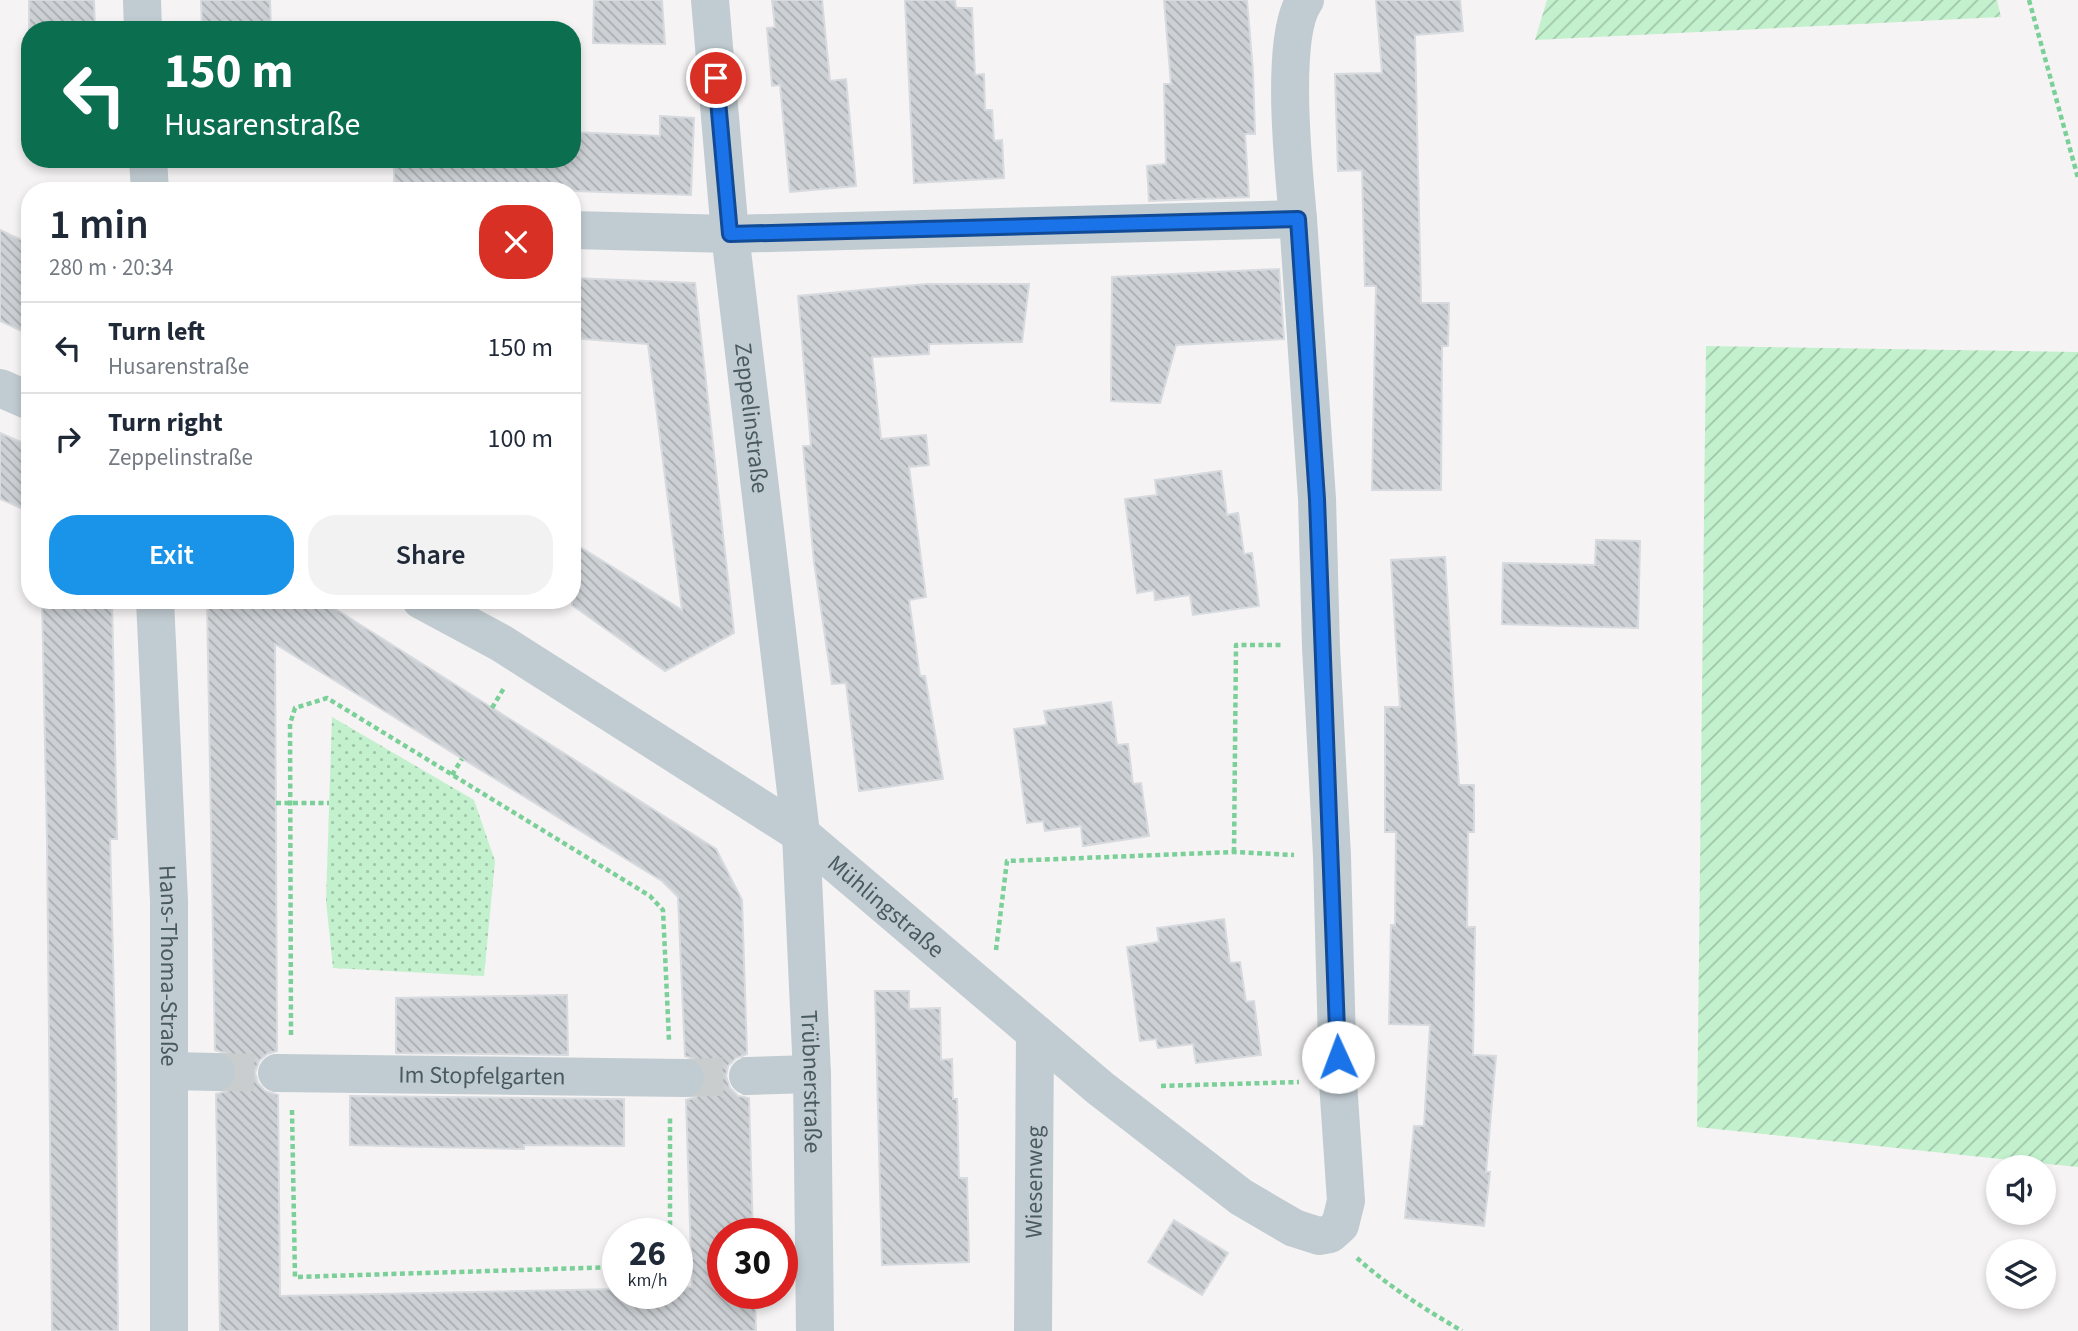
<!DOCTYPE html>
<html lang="en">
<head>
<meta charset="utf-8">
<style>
	body { margin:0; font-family:"Source Sans 3",sans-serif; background:#f2f2f3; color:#1f2937; height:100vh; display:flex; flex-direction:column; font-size:26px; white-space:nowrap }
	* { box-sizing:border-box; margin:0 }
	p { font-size:23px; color:#747a83 }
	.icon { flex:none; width:38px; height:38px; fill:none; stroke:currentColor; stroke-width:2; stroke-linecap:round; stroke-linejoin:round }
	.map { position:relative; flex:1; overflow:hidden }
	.drawer { position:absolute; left:21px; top:182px; width:560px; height:427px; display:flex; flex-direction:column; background:#fff; border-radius:28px; box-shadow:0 4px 10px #0003 }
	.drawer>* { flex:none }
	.banner { position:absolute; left:21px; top:21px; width:560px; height:147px; border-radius:28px; box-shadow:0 4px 10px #0003; background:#0b6e4f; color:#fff; overflow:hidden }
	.buttons { position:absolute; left:1986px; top:1155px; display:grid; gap:14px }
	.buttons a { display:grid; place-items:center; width:70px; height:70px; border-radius:50%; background:#fff; box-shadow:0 4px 10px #0003; font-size:35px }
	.speed { position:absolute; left:602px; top:1218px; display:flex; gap:14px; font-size:35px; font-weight:700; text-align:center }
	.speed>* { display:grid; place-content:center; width:91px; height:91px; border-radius:50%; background:#fff; box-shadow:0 4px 10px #0003; line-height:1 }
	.speed small { font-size:18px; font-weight:400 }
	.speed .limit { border:10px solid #d22; background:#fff; color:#111 }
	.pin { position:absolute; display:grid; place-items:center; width:60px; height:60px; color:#fff; margin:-30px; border:4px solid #fff; border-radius:50%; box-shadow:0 2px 7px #0007 }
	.me { position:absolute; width:77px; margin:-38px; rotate:358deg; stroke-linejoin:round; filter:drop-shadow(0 0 5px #0008) }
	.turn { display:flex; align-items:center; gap:24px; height:147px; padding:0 28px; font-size:32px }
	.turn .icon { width:91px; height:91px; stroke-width:2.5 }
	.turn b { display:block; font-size:49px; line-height:60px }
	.round { display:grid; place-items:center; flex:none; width:74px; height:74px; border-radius:28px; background:#f2f2f3 }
	.summary { display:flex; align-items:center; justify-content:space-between; height:119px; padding:0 28px }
	h1 { font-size:42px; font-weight:600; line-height:52px }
	.button { display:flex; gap:14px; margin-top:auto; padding:14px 28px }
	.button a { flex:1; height:80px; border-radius:28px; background:#1994e8; color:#fff; font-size:28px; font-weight:600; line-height:80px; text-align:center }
	.button a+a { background:#f2f2f3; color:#1f2937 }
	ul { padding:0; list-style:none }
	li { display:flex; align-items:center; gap:21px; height:91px; padding:0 28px; border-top:2px solid #e0e1e3 }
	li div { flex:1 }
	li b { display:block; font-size:26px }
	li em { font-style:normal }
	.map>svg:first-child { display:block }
	.park { fill:url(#park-dots) }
	.garden { fill:url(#garden-furrows) }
	.building { fill:url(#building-back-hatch); stroke:#d7dade; stroke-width:2; fill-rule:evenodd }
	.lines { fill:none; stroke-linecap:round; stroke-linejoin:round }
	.minor-tunnel { stroke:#cacdce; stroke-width:38; stroke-dasharray:38 19; stroke-linecap:butt }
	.path { stroke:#7ad098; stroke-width:4.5; stroke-dasharray:5 3.5; stroke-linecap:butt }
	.minor { stroke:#c1ccd2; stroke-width:38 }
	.route-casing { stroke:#114b97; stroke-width:18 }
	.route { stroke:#1a73e8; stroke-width:12 }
	.labels { text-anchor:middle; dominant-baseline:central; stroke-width:5; stroke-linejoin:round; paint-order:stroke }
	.street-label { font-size:24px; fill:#4a5a61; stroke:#fff }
</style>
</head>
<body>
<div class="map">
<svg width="2078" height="1331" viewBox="0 0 2078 1331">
	<defs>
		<pattern id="park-dots" width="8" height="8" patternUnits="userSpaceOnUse" patternTransform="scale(1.75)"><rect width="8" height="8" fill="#c3f1cd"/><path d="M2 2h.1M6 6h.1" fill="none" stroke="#a0c6aa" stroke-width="1.8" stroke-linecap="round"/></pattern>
		<pattern id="garden-furrows" width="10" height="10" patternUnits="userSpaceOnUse" patternTransform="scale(1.75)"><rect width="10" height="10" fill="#c3f1cd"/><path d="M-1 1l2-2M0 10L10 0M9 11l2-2" fill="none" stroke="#a0c6aa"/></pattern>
		<pattern id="building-back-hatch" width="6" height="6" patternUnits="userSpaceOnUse" patternTransform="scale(1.75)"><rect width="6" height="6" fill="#cdd1d5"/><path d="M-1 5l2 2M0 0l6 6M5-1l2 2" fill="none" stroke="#a8adb0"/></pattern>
	</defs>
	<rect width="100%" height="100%" fill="#f5f3f3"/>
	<polygon class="park" points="332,717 474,800 495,861 484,976 333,968 326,901"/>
	<g class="garden">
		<polygon points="1547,0 1997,0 2001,17 1535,40"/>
		<polygon points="1706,346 2078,352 2078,1167 1697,1127"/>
	</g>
	<g class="building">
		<polygon points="29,0 94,0 95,30 29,30"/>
		<polygon points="201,0 270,0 271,30 202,30"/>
		<polygon points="594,0 662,0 665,44 593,43"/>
		<polygon points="772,0 822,0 830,81 846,79 856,186 790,192 780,85 772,86 767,28 775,27"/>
		<polygon points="905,0 955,0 956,8 972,8 975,75 984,74 985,110 992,110 994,141 1002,140 1004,178 914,183"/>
		<polygon points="1164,0 1247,0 1253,72 1255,134 1245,134 1249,197 1149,201 1147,166 1166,164 1164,84 1171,84"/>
		<polygon points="1376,0 1460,0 1463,31 1415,35 1421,303 1449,303 1448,346 1442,346 1441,490 1372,490 1376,286 1365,286 1362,170 1338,171 1335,74 1382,73"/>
		<polygon points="660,116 694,118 691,195 394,185 394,159 572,159 572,132 660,136"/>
		<polygon points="0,230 30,244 30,335 0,321"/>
		<polygon points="1279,269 1284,339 1176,345 1160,403 1111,401 1112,277"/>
		<polygon points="572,278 695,283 734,633 665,671 572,605 572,542 682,610 648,344 572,338"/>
		<polygon points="926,284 1029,284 1022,342 929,344 929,354 872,357 881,439 926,435 929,465 909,467 926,597 909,600 920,676 925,676 943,779 859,791 846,683 832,684 814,562 803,446 811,446 798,296"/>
		<polygon points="0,433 30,446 30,512 0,499"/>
		<polygon points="1221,471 1227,515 1238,513 1244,554 1252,553 1259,606 1193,615 1190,595 1155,600 1154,590 1137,593 1125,499 1157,495 1155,480"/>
		<polygon points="1596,540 1640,541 1638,628 1502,624 1503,563 1595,565"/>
		<polygon points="1445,557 1459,785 1474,785 1474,832 1468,832 1467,927 1475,927 1473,1055 1496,1056 1486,1172 1490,1172 1484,1226 1405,1218 1414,1126 1424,1126 1430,1025 1389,1024 1391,925 1395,925 1396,832 1385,832 1385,707 1400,707 1391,560"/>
		<polygon points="42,600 112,600 117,839 110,839 116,1076 118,1331 52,1331 47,840"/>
		<path d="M207,600H321L716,849L742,900L747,1054L736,1058L728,1066L726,1076L730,1088L738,1096L749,1098L753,1234H723V1293H755L756,1331H220L216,1094L227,1091L234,1084L238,1072L235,1061L228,1054L215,1050ZM275,644L662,881L678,897L685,1056L697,1060L704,1067L707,1078L703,1090L696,1097L686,1100L692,1287L677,1288V1293H618V1289L280,1296L278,1095L265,1091L258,1083L255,1073L259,1061L267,1054L277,1051Z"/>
		<polygon points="1111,702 1117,745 1128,744 1133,784 1141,783 1149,836 1083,846 1081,826 1045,831 1043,821 1027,823 1014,729 1047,725 1044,711"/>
		<polygon points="1224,919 1230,963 1240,962 1246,1002 1254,1001 1261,1055 1196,1063 1193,1044 1158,1048 1156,1039 1140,1041 1127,947 1159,942 1157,928"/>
		<polygon points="875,991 909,991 909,1009 940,1008 941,1060 952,1059 953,1099 957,1099 959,1178 967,1178 969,1262 882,1265"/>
		<polygon points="567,995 568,1055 396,1053 396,998"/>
		<polygon points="350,1096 624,1099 624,1146 524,1145 524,1149 350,1145"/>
		<polygon points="1174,1220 1228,1253 1202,1295 1148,1262"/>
	</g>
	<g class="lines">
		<g class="minor-tunnel">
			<polyline points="216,1072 277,1073"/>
			<polyline points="685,1078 748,1076"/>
		</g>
		<g class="path">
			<polyline points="2029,0 2078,178"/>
			<polyline points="492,708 504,688"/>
			<polyline points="452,775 462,759"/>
			<polyline points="276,803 329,803"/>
			<polyline points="1234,852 1236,645 1284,645"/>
			<polyline points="996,950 1007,861 1234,852 1294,855"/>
			<polyline points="291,1035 290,724 295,708 327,698 650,896 663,910 669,1040"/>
			<polyline points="1161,1086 1299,1082"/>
			<polyline points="292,1110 295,1277 618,1267"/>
			<polyline points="670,1234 670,1116"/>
			<path d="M1357,1258C1389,1287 1425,1309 1462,1331"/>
			<polyline points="606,1266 618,1261"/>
		</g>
		<g class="minor">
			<polyline points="142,0 143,30"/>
			<path id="s1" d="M710,0L730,234L801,834L812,1074L815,1331"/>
			<polyline points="148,159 150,191"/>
			<path d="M1298,219C1294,172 1279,37 1305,0"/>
			<polyline points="0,388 30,401"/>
			<path id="s2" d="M155,600L169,901V1331"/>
			<path id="s3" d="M421,600L501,643L801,834L1100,1088L1241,1197L1294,1228L1319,1236L1330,1234L1340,1225L1346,1201L1338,1082L1332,856L1321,647L1317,499L1298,219L730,234L572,230"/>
			<polyline points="170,1071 216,1072"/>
			<path id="s4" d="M277,1073L685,1078"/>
			<polyline points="748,1076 812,1074"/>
			<path id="s5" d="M1033,1331L1035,1033"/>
		</g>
	</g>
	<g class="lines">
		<defs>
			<polyline id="route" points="716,78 730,234 1298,219 1317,499 1338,1057"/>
		</defs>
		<use href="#route" class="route-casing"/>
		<use href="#route" class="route"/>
	</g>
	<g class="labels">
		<g class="street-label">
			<text stroke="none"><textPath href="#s1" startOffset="420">Zeppelinstraße</textPath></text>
			<text stroke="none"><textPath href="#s3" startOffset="558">Mühlingstraße</textPath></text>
			<text stroke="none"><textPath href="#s2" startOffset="366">Hans-Thoma-Straße</textPath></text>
			<text stroke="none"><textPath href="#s4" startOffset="205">Im Stopfelgarten</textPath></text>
			<text stroke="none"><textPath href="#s1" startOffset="1087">Trübnerstraße</textPath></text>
			<text stroke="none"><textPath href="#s5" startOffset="149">Wiesenweg</textPath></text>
		</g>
	</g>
</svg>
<div class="buttons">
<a><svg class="icon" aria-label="sound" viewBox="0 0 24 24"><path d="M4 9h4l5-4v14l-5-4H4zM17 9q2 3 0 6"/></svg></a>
<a><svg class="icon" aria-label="layers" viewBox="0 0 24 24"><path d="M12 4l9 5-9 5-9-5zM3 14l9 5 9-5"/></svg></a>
</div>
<div class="speed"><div>26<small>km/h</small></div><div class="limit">30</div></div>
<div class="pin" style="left:716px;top:78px;background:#d93025"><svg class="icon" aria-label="arrive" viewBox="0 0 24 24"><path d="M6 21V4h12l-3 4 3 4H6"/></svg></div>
<svg class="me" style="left:1338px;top:1057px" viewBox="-20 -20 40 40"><circle r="19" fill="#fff"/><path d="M0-13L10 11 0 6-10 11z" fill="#1a73e8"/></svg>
<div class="banner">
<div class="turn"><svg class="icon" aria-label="left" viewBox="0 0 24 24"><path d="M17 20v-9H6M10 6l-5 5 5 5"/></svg><div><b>150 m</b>Husarenstraße</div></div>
</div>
<section class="drawer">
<div class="summary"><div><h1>1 min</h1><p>280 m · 20:34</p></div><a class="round" style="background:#d93025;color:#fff"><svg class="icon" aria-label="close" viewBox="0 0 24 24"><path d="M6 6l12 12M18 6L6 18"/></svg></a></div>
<ul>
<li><svg class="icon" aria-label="left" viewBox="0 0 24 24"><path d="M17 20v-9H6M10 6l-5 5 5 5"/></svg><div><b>Turn left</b><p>Husarenstraße</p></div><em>150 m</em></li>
<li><svg class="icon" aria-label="right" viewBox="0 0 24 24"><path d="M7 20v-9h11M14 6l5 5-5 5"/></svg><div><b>Turn right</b><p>Zeppelinstraße</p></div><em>100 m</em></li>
</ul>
<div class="button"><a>Exit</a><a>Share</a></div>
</section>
</div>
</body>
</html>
